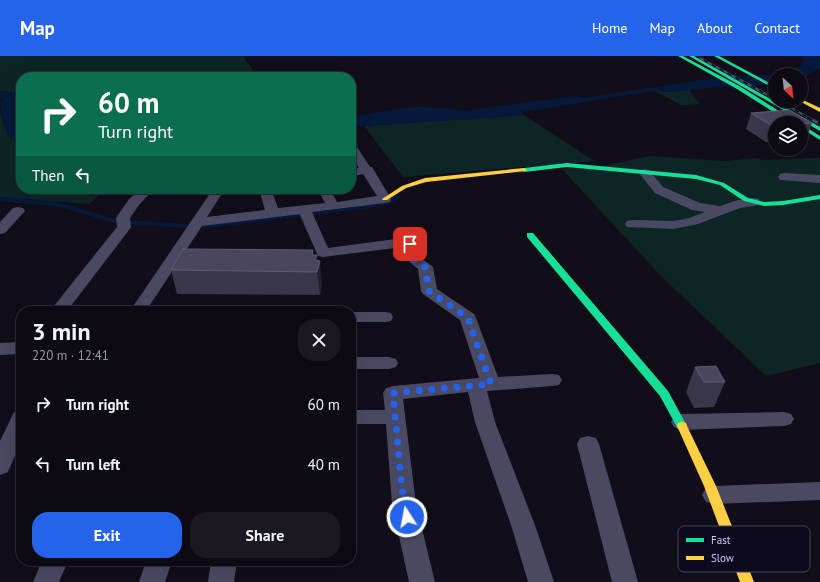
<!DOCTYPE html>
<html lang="en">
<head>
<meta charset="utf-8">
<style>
	body { margin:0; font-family:"PT Sans",sans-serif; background:#1b1822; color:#f1f3f6; height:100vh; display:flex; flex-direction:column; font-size:15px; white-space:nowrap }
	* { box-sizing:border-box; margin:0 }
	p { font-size:13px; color:#9a9aa0 }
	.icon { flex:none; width:22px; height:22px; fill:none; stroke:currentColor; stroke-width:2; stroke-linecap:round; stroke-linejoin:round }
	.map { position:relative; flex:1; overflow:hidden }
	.side { position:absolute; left:16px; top:250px; width:340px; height:260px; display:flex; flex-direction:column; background:#0d0a14; border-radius:16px; box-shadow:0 4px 16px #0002,0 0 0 1px #2d2b34 }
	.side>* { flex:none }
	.hud { position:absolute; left:16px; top:16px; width:340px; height:122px; border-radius:16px; box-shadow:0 4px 16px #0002,0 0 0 1px #2d2b34; background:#0b6e4f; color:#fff; overflow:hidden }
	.needle { width:26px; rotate:153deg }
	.controls { position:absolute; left:768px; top:12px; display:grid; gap:8px }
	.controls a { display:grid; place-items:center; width:40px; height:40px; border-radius:50%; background:#0d0a14; box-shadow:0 4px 16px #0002,0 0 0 1px #2d2b34; font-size:20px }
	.pin { position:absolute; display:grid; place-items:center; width:34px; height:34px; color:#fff; margin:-17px; border-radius:8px; box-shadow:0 2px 6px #0006 }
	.me { position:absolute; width:44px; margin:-22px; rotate:349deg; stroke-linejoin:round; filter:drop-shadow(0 0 3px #0008) }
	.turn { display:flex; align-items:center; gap:14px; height:84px; padding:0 16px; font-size:18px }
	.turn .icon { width:52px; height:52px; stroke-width:2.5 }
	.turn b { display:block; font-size:28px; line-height:34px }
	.then { display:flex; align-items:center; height:38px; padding:0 16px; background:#0003; gap:8px; font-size:15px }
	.round { display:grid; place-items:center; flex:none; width:42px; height:42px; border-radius:16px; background:#1b1822 }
	.head { display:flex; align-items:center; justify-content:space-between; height:68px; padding:0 16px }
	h1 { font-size:24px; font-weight:700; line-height:30px }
	.action { display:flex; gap:8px; margin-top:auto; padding:8px 16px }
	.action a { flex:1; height:46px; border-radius:16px; background:#2563eb; color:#fff; font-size:16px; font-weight:700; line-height:46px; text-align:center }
	.action a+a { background:#1b1822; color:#f1f3f6 }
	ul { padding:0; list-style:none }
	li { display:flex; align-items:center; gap:12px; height:60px; padding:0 16px }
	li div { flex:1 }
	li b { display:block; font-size:15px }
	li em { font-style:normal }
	header { display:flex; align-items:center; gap:24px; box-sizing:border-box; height:56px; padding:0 20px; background:#2563eb; color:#fff }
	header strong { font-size:19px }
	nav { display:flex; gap:22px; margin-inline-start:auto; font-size:14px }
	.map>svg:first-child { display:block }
	.green { fill:#0e2525 }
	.water { fill:#06193a }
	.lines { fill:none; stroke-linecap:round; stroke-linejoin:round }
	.stream { stroke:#06193a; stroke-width:4 }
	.river { fill:#06193a; fill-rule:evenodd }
	.street { fill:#4a4963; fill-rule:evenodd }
	.fast { fill:#16e098; fill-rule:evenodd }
	.slow { fill:#ffcf43; fill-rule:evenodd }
	.rail-far1-casing { stroke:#3d5264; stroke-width:2.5 }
	.rail-casing { stroke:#3d5264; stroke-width:3 }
	.rail-far1 { stroke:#0e0a1e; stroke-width:1.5; stroke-dasharray:4.5; stroke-linecap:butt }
	.rail { stroke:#0e0a1e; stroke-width:2; stroke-dasharray:6; stroke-linecap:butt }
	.wall { fill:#3a364c }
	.shaded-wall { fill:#231f30 }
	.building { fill:#4a465f; stroke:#5e5a78 }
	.route { stroke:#2563eb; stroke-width:7; stroke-dasharray:0 12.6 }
	.key { fill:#0e0a1e; stroke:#474362; stroke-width:1 }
	.key-label { font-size:11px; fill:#cdc8ff }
</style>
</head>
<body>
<header>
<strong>Map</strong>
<nav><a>Home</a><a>Map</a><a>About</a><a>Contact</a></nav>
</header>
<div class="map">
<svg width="820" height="526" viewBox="0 0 820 526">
	<rect width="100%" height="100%" fill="#110e1a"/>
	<g class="green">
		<polygon points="0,0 243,0 258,21 21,21 21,38 0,35"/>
		<polygon points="689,34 700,48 681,49 655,35 668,36"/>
		<polygon points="0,57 8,80 21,89 21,133 105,133 89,148 0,141"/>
		<polygon points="524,59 594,105 403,121 364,70"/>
		<polygon points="651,100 725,105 756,102 763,104 820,102 820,307 766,320 659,218 562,113 602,110"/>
	</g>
	<g class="water">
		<path d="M804,0H820V12L801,23V19H775V29L721,31L668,36L655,35L521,56L524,59L351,71V61C372,58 394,52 415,51C441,50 465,56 490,56L708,23L779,18L801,10Z"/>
		<polygon points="0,35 21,38 21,89 8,80 0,57 2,43 0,41"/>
	</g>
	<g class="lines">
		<polyline class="stream" points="0,143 61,149 114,165 202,171 363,151 392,146 397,141"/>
		<polygon class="river" points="575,40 580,41 582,44 580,47 469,64 464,62 461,59 464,56 469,54"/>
		<g class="street">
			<polygon points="351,87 355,88 370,111 372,111 391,143 390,146 385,147 312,156 328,192 403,182 415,185 421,202 433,211 437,233 474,258 476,262 498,321 552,318 559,319 562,324 559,329 552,330 487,335 495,366 536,472 554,526 528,526 512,472 475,366 468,336 403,343 416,448 435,526 409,526 392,448 386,368 351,368 351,354 385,354 383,337 386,332 393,330 479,322 460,264 423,238 421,235 418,213 407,204 403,191 323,201 318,200 300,159 301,158 202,170 146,255 130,255 213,133 225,133 207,161 265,154 259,133 271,133 278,152 325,147 318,133 330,133 337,146 377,140 363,118 351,121 351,113 359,112 351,99"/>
			<polygon points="645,113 649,114 663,131 700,147 720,150 738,144 754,142 759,143 760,146 759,149 740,152 698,168 674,173 627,171 625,168 627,165 632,164 674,165 689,162 705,156 692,154 655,137 639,117 641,114"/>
			<polygon points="784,117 820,119 820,127 780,124 778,121 780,118"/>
			<polygon points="141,133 154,133 139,149 130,162 131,171 129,174 67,255 50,255 117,171 116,162 129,143"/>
			<polygon points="18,151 23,152 25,155 5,177 0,178 0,166 13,152"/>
			<polygon points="351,256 385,256 391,257 393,261 391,265 385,266 351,266"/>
			<polygon points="21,286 21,298 0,299 0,287"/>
			<polygon points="351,301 389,301 396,303 398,307 396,311 389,313 351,313"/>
			<polygon points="21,354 21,386 8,416 0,419 0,385 14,356"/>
			<polygon points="784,356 791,358 794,363 791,368 784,370 681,374 674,371 671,366 674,361 681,358"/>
			<polygon points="588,380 596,382 599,388 638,526 612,526 577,388 580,382"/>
			<polygon points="820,426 820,444 714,448 706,446 702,439 706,432 714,430"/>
			<polygon points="42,505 68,505 59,526 33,526"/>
			<polygon points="146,505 172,505 165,526 139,526"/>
			<polygon points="211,505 237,505 234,526 208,526"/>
		</g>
		<g class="fast">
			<polygon points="678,0 683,0 741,31 798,67 791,67 737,33"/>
			<polygon points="689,0 694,0 820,71 820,75"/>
			<polygon points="714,0 719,0 775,30 775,33"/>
			<polygon points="801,68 820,80 820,84 801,72"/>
			<polygon points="567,107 696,119 724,127 748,142 764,146 783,145 820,139 820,143 783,149 764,150 744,145 720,129 696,123 567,111 524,116 521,114 524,112"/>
			<polygon points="527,177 533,177 668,335 687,370 686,373 682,374 678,373 660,340 527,181"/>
		</g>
		<g class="slow">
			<polygon points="801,43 820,52 820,56 799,45 801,45"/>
			<polygon points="524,112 526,113 526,115 426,126 406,132 387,144 383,144 382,143 402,130 425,122"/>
			<polygon points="682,366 686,367 687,370 716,430 754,526 740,526 704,430 677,370 678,367"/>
		</g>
		<defs>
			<g id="rail-far1">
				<polyline points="696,0 775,43"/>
				<polyline points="779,45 809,62"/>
			</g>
			<polyline id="rail" points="807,61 820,68"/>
		</defs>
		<use href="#rail-far1" class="rail-far1-casing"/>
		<use href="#rail" class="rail-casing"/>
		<use href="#rail-far1" class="rail-far1"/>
		<use href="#rail" class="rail"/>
	</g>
	<g class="wall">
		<polygon points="751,57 812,67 806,84 801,84 801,67 775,67 775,86 766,86 746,73"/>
		<polygon points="313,199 317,199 317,204 322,228 320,239 177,238 171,214"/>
		<polygon points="695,311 725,326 714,351 694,352 686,336"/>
	</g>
	<polygon class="shaded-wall" points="317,199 318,212 320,205 322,228 320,239 317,216 315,204"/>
	<g class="building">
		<polygon points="789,54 812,67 801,68 801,67 775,67 775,69 772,70 751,57"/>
		<polygon points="183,193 313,194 312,199 317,199 315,204 320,205 317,216 171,214"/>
		<polygon points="716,310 725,326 704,326 695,311"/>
	</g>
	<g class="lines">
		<polyline class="route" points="407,461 402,433 393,337 491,328 468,262 429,235 425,211 414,204 410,188"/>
	</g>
	<rect x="678" y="470" width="132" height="46" rx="6" class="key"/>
	<rect x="686" y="482" width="18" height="4" fill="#16e098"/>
	<rect x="686" y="500" width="18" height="4" fill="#ffcf43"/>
	<g class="key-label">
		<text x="711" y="488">Fast</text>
		<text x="711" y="506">Slow</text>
	</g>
</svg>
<div class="controls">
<a><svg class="needle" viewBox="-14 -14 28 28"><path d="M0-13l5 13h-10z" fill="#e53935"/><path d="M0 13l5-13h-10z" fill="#9a9aa0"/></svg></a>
<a><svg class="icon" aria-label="layers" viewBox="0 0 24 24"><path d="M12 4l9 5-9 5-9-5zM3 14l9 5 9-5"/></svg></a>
</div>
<div class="pin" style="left:410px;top:188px;background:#d93025"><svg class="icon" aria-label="arrive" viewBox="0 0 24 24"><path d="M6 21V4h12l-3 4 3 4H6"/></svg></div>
<svg class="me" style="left:407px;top:461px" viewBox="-20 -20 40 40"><circle r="17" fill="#2563eb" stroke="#fff" stroke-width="3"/><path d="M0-11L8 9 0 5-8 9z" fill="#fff"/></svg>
<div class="hud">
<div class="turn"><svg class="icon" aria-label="right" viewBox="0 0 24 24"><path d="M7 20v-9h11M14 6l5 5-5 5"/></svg><div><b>60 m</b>Turn right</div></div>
<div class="then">Then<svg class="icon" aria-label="left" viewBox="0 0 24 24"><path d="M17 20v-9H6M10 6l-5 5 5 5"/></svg></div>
</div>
<section class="side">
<div class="head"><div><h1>3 min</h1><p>220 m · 12:41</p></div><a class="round"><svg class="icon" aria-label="close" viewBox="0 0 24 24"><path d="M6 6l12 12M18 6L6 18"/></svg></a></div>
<ul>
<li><svg class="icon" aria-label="right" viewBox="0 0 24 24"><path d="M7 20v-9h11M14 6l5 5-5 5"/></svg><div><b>Turn right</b></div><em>60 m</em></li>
<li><svg class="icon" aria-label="left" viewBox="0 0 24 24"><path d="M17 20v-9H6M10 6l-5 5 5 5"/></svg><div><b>Turn left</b></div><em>40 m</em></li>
</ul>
<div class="action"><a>Exit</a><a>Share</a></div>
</section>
</div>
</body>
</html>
